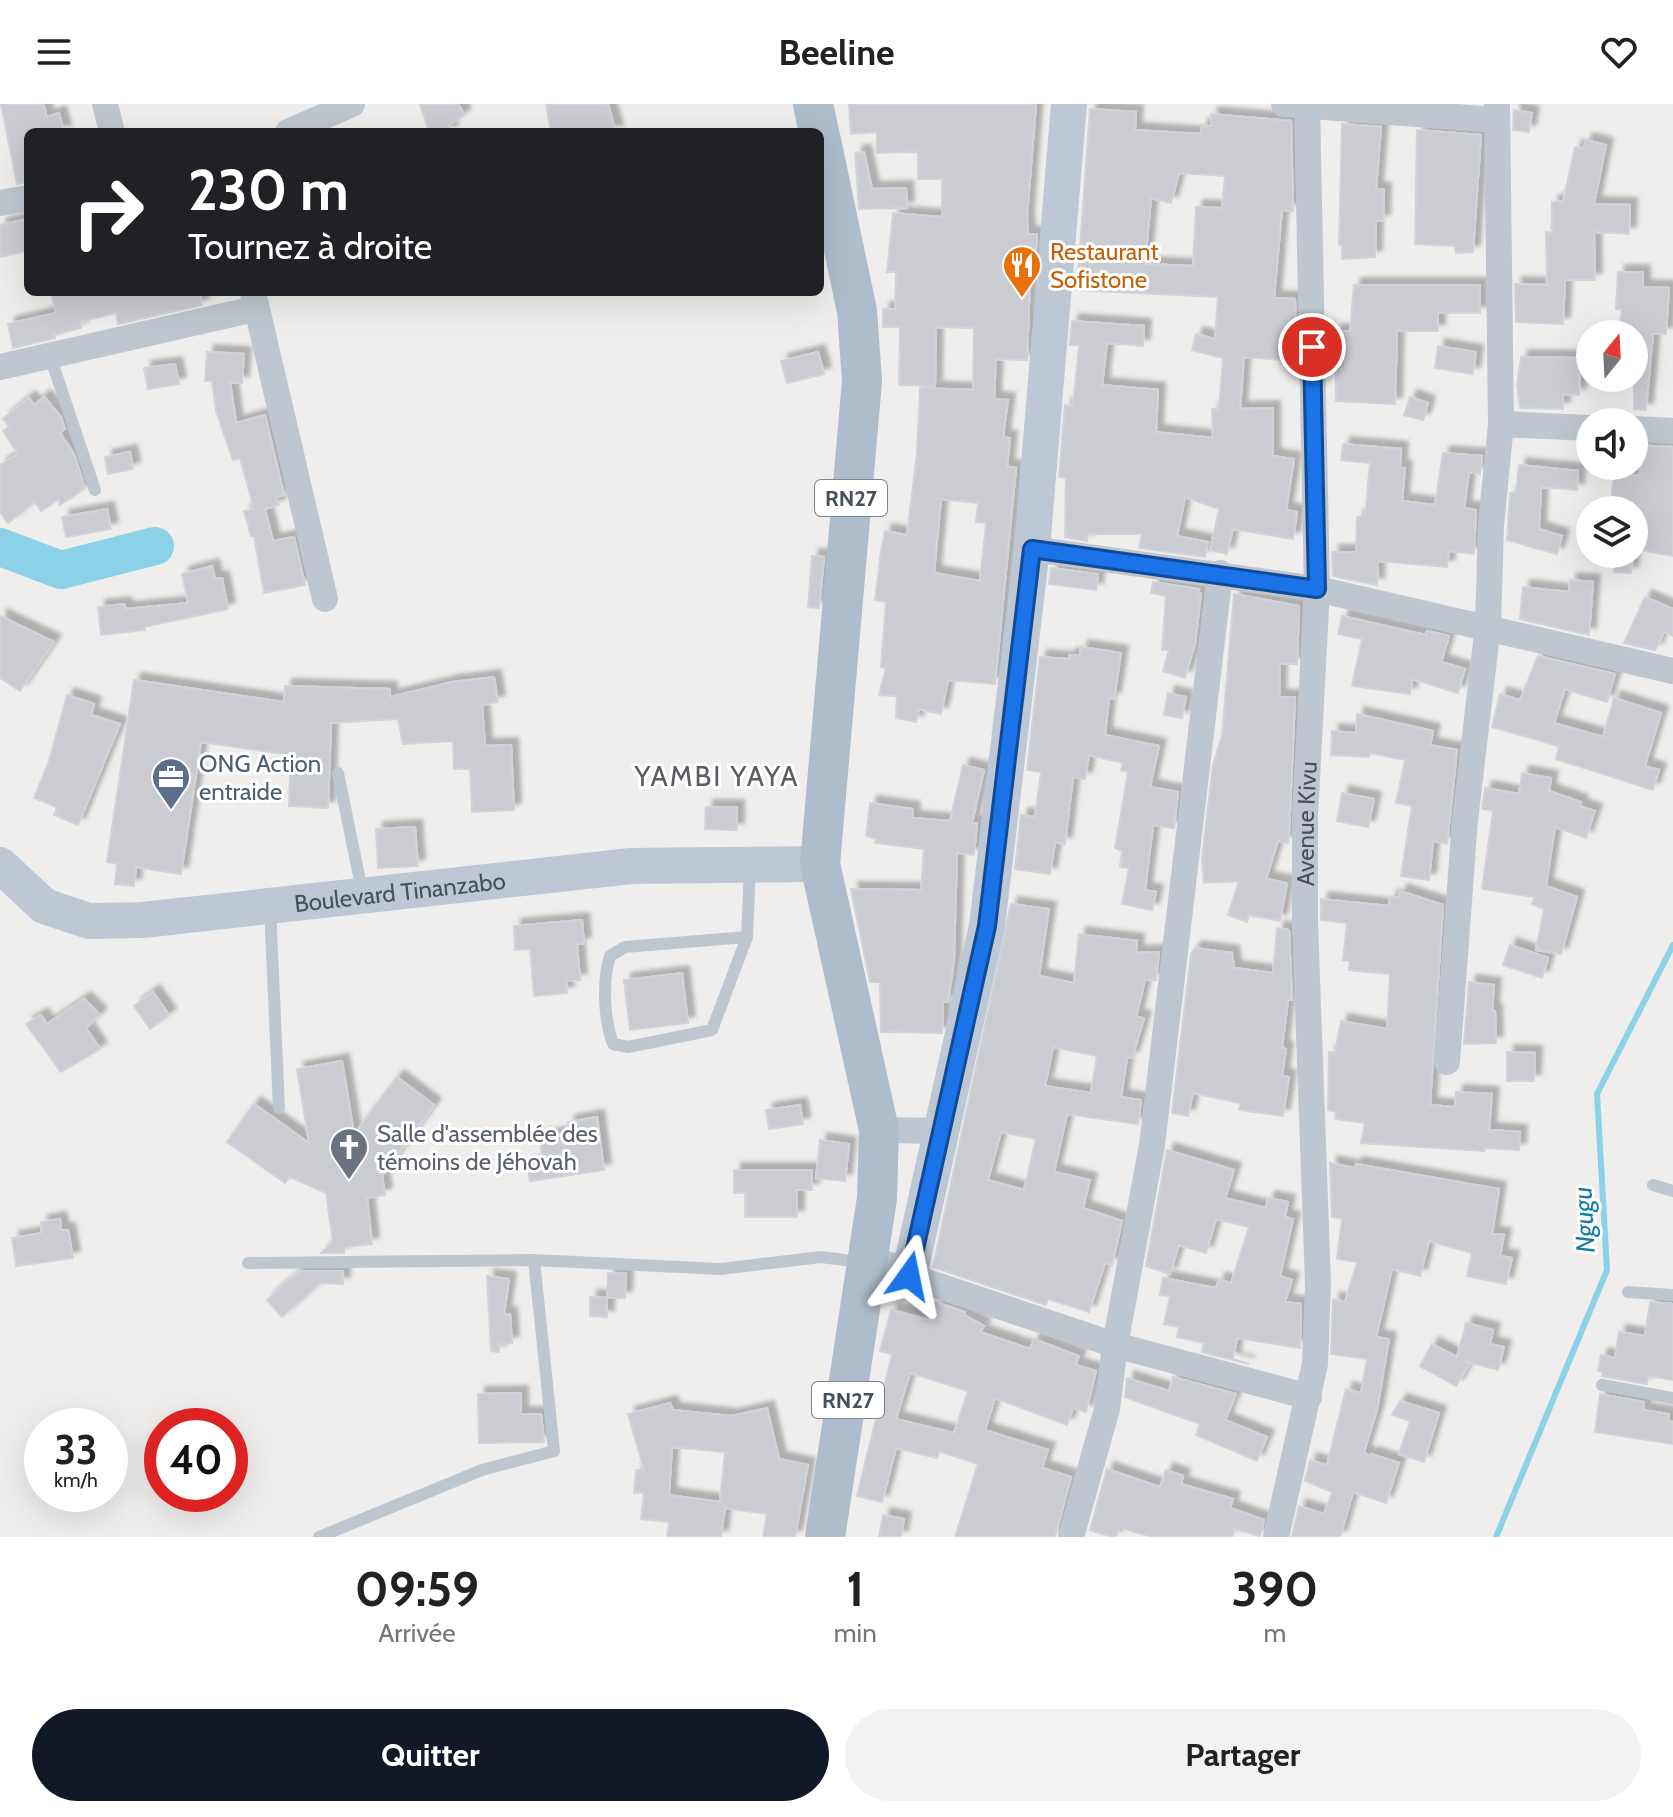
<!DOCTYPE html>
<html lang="fr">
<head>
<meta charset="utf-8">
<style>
	body { margin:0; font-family:Cabin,sans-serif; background:#f2f2f2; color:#222; height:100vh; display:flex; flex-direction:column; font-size:30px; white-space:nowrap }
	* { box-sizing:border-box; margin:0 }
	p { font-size:26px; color:#767676 }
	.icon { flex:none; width:44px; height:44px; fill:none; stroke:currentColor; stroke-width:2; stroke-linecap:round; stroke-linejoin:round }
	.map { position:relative; height:1433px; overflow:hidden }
	.side { display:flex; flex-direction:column; background:#fff; flex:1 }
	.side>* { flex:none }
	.hud { position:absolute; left:24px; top:24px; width:800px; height:168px; border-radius:12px; box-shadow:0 8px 32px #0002; background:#202124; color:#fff; overflow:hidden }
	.needle { width:52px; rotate:18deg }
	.controls { position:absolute; left:1576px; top:216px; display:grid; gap:16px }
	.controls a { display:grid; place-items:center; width:72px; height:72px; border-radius:50%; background:#fff; box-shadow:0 8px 32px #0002; font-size:40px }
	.speed { position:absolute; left:24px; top:1304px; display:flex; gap:16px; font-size:40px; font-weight:700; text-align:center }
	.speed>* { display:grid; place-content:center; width:104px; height:104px; border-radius:50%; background:#fff; box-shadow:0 8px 32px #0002; line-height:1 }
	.speed small { font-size:20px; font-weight:400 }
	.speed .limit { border:12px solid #d22; background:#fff; color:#111 }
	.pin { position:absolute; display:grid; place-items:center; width:68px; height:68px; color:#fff; margin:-34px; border:4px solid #fff; border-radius:50%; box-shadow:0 2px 8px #0007 }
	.me { position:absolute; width:88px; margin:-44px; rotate:12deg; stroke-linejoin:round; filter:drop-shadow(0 0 6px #0008) }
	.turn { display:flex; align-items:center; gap:28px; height:168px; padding:0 32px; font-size:36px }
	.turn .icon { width:104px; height:104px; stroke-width:2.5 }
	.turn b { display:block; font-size:56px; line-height:68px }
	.eta { display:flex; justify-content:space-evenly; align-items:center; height:136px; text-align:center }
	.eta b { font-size:48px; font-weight:700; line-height:56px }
	.primary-button { display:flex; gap:16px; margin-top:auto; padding:16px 32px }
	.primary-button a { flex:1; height:92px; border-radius:48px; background:#111827; color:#fff; font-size:32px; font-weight:700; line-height:92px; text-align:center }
	.primary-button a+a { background:#f2f2f2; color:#222 }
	header { display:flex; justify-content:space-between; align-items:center; height:104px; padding:0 32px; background:#fff; font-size:36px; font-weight:700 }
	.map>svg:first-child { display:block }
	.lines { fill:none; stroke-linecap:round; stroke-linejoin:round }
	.stream { stroke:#8bd1e8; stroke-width:6 }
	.river { stroke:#8bd1e8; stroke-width:38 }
	.building { fill:#caccd2; stroke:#d2d3d9; stroke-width:2; fill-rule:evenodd; filter:url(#shadow) }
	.lane { stroke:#bec7cf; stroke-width:12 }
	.street { stroke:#bec7cf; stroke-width:26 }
	.secondary { stroke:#bec8d4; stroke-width:36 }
	.primary { stroke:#aebccc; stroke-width:40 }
	.route-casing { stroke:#114b97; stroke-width:20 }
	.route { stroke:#1a73e8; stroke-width:14 }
	.labels { text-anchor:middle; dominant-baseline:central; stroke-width:6; stroke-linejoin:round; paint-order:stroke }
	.shield { fill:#fff; stroke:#7e848c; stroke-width:2 }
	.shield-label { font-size:22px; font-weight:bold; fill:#46505a }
	.food-label { font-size:24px; fill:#c56008; stroke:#fff; text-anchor:start }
	.service-label { font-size:24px; fill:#4e5e75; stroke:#fff; text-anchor:start }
	.street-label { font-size:24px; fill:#46505a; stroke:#fff }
	.worship-label { font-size:24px; fill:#5b616d; stroke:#fff; text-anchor:start }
	.water-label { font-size:26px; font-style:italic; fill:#117ea2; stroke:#fff }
	.quarter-label { font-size:28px; letter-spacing:2px; fill:#5a5d62; stroke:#fff }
</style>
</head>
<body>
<header><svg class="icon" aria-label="menu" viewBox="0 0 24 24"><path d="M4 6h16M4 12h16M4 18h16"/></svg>Beeline<svg class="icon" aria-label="heart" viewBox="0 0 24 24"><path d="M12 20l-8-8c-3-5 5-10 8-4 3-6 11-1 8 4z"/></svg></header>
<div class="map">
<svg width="1673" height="1433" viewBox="0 0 1673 1433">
	<defs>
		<filter id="shadow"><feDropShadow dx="7" dy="-7" stdDeviation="2" flood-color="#0004"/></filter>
	</defs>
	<rect width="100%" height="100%" fill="#f0eded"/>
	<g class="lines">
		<polyline class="stream" points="1496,1433 1607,1166 1597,990 1673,841"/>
		<polyline class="river" points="0,443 61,466 155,442"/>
	</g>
	<g class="building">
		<polygon points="1,0 43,0 47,13 59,9 64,28 28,28 28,78 17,80"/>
		<polygon points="420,0 458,0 464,11 449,21 451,28 429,28"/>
		<polygon points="546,0 608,0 616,28 551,28"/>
		<path d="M849,0H1036L1027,112L1028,130H1037L1034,173H1030L1027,256L996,255L994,295L1008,296L1003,333L1010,334L1007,363L1016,364L995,580L948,576L941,610L919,605L916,618L896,614L897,592L879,591L886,564L881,563L886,498L875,496L881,448L885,427L907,431L917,349L920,284L973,286L974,224L936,223L935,282L899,281L900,223H883V205H895L896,168H887L893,109L942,113V75H918V48L877,49V28L851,30ZM941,395L978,399L976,418L986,419L980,477L934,469Z"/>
		<path d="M1090,5L1136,8L1135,26L1201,30V22H1211V10L1291,17L1293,107L1282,106L1274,194L1295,195L1296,257L1244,253L1240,305L1273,304V352L1294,355L1286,406L1297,408L1293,435L1233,425L1227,450L1210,446L1219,405L1185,393L1177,432L1208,438L1205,453L1139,444L1142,430H1088L1087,437L1065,433L1066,374L1059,373L1065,301L1073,302L1079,241H1070L1072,217L1144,222L1143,242L1107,239L1102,281L1158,286L1156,328L1213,334L1212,305H1219L1223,254L1192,246L1196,230L1215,235L1218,193L1077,186ZM1179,69L1225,72L1222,104L1196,103L1193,162L1145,160L1151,94L1171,99Z"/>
		<polygon points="1514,6 1532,9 1529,28 1513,26"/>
		<polygon points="1342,20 1381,23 1376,85 1384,86 1383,117 1376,117 1375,153 1342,155 1342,141 1339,141"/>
		<polygon points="1417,26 1481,31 1473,148 1456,149 1455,142 1415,140"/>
		<polygon points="1586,36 1606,41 1594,100 1630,101 1629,130 1594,128 1595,176 1565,176 1563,220 1516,218 1515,180 1547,181 1546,128 1552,129 1552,98 1563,97 1575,43 1583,45"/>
		<polygon points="864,48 872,85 906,84 907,104 859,105 855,49"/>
		<polygon points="28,115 28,147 0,153 0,121"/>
		<polygon points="1618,168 1643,168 1643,183 1669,184 1666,230 1653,230 1646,306 1634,305 1634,230 1618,230 1622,205 1616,205"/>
		<polygon points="1354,181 1480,181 1480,209 1438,209 1438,227 1397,227 1395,300 1336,297 1335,227 1350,227"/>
		<polygon points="51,188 199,188 202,201 118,220 116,209 80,218 81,224 54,231 55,234 13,244 8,220 56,209"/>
		<polygon points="1438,242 1476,248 1473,270 1435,264"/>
		<polygon points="207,248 244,250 242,279 230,278 236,319 265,311 284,391 276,393 279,401 265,405 273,437 294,433 305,481 264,489 254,432 251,432 244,407 254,405 240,354 233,356 216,307 212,277 205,277"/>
		<polygon points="818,248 824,270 787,279 781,257"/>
		<polygon points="1521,253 1580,254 1579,291 1563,290 1563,305 1520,304 1517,281"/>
		<polygon points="175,260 179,280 148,285 144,264"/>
		<polygon points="44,293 61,313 65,325 60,329 74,350 85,384 60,401 59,395 41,407 35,398 8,419 0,408 0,361 18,350 3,327 9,322 3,315 29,294 34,301"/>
		<polygon points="1410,293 1428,299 1423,316 1404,311"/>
		<polygon points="1343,340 1401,345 1400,364 1405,364 1402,397 1435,401 1443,349 1482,352 1480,370 1469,368 1464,404 1476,406 1474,450 1449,447 1447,463 1378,457 1377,481 1333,472 1332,448 1356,448 1357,413 1365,413 1370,359 1341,356"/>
		<polygon points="1634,341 1673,343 1673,452 1634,445 1634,399 1611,397 1614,370 1639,372 1642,360 1634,358"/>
		<polygon points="130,348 133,365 108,370 105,353"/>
		<polygon points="1519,361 1578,367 1577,386 1541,383 1539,425 1562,432 1557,450 1507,436 1510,389 1516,389"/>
		<polygon points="107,405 111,425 66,433 62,413"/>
		<polygon points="1615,450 1633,450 1631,469 1614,468"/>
		<polygon points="812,452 824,453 819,504 808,503"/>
		<polygon points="212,462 215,475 222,474 228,505 144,523 145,526 101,531 98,503 124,500 125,505 188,499 182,470"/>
		<polygon points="1051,464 1098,470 1096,486 1049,480"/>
		<polygon points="1570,476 1593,478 1589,531 1520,515 1523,483 1569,488"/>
		<polygon points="1153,478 1199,485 1198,489 1201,489 1195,540 1185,574 1163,567 1169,546 1162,546 1166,492 1151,489"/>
		<polygon points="1234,490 1299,502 1297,560 1280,560 1279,593 1295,593 1289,731 1288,739 1278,737 1266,775 1287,779 1280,817 1249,811 1247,818 1228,811 1239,777 1204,779 1202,754 1213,661 1222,632"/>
		<polygon points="1645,493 1673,505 1673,532 1664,528 1655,546 1624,539"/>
		<polygon points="0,512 54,538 20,587 0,574"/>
		<polygon points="1342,512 1426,531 1427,527 1449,532 1441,558 1465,565 1458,589 1412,575 1410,590 1352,582 1362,535 1338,530"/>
		<polygon points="1081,543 1121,549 1114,595 1109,594 1105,631 1159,642 1150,683 1178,688 1174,724 1153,721 1145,786 1156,788 1152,806 1122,800 1129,764 1120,763 1122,747 1115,744 1128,668 1121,666 1123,659 1089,651 1085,675 1073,673 1065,740 1055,738 1050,770 1015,765 1021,711 1035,713 1041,668 1027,666 1040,553 1069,555 1069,551 1080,552"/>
		<polygon points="1538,552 1615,570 1607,598 1565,585 1554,619 1603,633 1614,594 1661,609 1645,662 1659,666 1653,686 1556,655 1559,643 1552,640 1492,623 1500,590 1520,596"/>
		<polygon points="494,573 498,598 482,601 485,642 511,641 514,706 472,708 470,665 454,665 453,637 403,640 398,615 331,619 328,704 289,702 291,651 201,638 181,770 136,763 134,782 115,780 117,760 107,758 134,576 284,598 285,582 390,585 390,593 452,578"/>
		<polygon points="1168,589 1186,593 1182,614 1164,611"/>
		<polygon points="67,591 94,600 91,611 120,620 78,721 54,711 57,703 34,694 49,657"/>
		<polygon points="1357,610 1433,627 1430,641 1457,646 1447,740 1433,737 1429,776 1401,772 1412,702 1396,699 1405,656 1370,649 1369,653 1331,651 1332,627 1356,629"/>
		<polygon points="963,661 984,666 972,719 977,719 974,751 957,749 954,856 948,898 943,898 942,929 881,928 880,878 870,878 851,785 921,786 924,745 875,739 876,735 866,732 870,699 913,705 912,714 950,717"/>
		<polygon points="1522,669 1551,674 1549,687 1581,698 1579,702 1595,707 1586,734 1555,723 1546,782 1577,793 1561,850 1536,846 1544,805 1532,800 1535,793 1482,785 1493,707 1482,705 1485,684 1519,690"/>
		<polygon points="1342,689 1374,695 1368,723 1337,717"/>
		<polygon points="706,703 737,703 737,726 705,725"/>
		<polygon points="415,723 418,762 378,764 376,725"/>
		<polygon points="1400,787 1443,801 1430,1001 1455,1003 1456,988 1492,990 1489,1026 1520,1028 1519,1046 1484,1044 1484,1047 1361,1039 1365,1019 1335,1015 1336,1008 1328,1006 1329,948 1335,949 1341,917 1387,925 1390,870 1349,866 1350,857 1343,856 1347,819 1321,816 1321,795 1389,802 1390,793 1399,794"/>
		<path d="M1011,800L1049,805L1039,872L1074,879L1079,830L1137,837L1136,849L1159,848L1156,876H1145L1136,913L1144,914L1132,954L1127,953L1121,993L1141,996L1138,1020L1067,1010L1054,1068L1090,1076L1083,1104L1122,1117L1112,1161L1105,1159L1089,1208L1048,1195L1046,1201L933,1163ZM1053,943L1097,952L1091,989L1045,982ZM1001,1028L1036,1035L1024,1086L988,1076Z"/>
		<polygon points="582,816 584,840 577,840 580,876 566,877 567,889 534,892 530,845 515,846 514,822"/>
		<polygon points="1277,824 1289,826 1292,896 1288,896 1282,944 1286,945 1282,972 1289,973 1283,1012 1239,1006 1240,999 1193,989 1188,1012 1172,1009 1191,850 1195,844 1232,849 1234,864 1273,869"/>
		<polygon points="1510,841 1548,854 1542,874 1503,861"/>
		<polygon points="682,869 688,919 630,926 624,876"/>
		<polygon points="1469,878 1494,881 1492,907 1495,907 1496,939 1464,940"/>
		<polygon points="153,888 169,911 150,925 134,902"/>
		<polygon points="84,895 100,911 86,924 100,945 61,968 26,920 41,911 47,920"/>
		<polygon points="1507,948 1535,949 1534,977 1507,977"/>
		<polygon points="342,957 354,1030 397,973 434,1001 382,1072 385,1091 367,1094 372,1140 344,1143 344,1149 321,1149 333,1138 326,1089 290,1073 285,1079 227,1038 254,1000 309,1039 297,965"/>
		<polygon points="800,1001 803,1020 769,1025 766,1006"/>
		<polygon points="597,1013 604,1066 530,1077 527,1061 543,1058 540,1033 569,1029 568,1018"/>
		<polygon points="820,1036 849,1040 845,1077 816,1074"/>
		<polygon points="1167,1046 1234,1066 1225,1094 1266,1104 1268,1094 1288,1098 1285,1113 1293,1115 1280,1172 1292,1176 1285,1198 1301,1200 1300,1244 1237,1234 1233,1255 1249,1260 1202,1248 1204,1239 1177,1233 1179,1223 1164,1220 1170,1192 1160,1191 1163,1174 1216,1184 1219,1175 1231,1179 1249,1123 1216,1115 1206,1149 1179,1141 1170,1170 1146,1162"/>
		<polygon points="1330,1059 1355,1064 1356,1060 1499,1085 1492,1130 1504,1131 1500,1152 1512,1154 1506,1180 1467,1172 1472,1149 1429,1137 1420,1172 1392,1165 1376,1233 1389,1235 1377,1306 1364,1348 1369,1353 1371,1350 1399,1359 1386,1399 1353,1388 1340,1433 1292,1433 1299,1402 1324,1410 1332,1388 1305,1377 1310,1356 1327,1361 1346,1285 1361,1289 1367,1255 1331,1250 1333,1195 1345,1198 1357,1158 1337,1155 1342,1115 1332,1113"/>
		<polygon points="734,1066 812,1066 812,1086 797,1086 797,1113 745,1113 745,1089 734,1089"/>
		<polygon points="60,1115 61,1126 68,1126 73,1154 16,1162 12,1134 42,1129 41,1118"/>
		<polygon points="300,1167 343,1167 343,1180 320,1179 282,1213 267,1196"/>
		<polygon points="608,1169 626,1170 625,1194 607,1194"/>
		<polygon points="487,1172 509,1175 504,1211 510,1210 512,1239 500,1240 499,1248 491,1247"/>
		<polygon points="590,1193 607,1194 607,1213 590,1212"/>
		<path d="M936,1198L965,1208L964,1211L984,1222L980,1228L1030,1245L1034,1235L1079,1252L1076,1261L1096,1267L1086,1308L1073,1304L1067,1321L995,1294L985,1326L1048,1346L1042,1364L1071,1373L1055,1433H955L978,1360L939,1347L937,1354L896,1344L882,1398L857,1392L892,1250L880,1247L891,1206L930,1216ZM910,1269L968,1287L954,1329L896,1315Z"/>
		<polygon points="1650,1198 1673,1200 1673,1276 1648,1272 1647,1280 1602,1272 1603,1268 1598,1267 1601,1251 1615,1254 1619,1228 1645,1232"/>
		<polygon points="1466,1219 1493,1226 1490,1240 1504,1243 1498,1266 1464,1257 1469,1260 1456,1282 1420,1262 1432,1240 1457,1253"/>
		<polygon points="1173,1273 1236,1290 1225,1316 1267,1333 1257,1357 1196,1331 1200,1320 1125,1293 1127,1274 1169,1287"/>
		<polygon points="521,1289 521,1310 541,1310 544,1338 479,1339 478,1290"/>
		<polygon points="1600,1290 1644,1298 1643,1306 1669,1310 1668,1317 1673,1318 1673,1340 1595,1328"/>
		<polygon points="1400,1297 1439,1309 1424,1358 1399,1350 1410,1317 1392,1311"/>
		<path d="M670,1299L673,1306L731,1312L767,1304L779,1355L808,1361L795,1433H763L767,1410L725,1404L721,1433H667L669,1418L641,1415L644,1389H634L636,1366H644L628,1310ZM672,1343L725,1348L720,1398L669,1391Z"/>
		<polygon points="1107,1365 1160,1383 1166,1366 1183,1372 1181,1380 1233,1395 1230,1404 1264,1416 1260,1432 1235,1425 1232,1433 1151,1433 1119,1423 1116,1433 1112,1433 1090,1426"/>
		<polygon points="883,1411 904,1415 901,1433 879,1433"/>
	</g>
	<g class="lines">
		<g class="lane">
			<polyline points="50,252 95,386"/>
			<polyline points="338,669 362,787"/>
			<polyline points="270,804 279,1004"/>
			<path d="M747,833L625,843L610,852C602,877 604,915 613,940L628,943L712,926L747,833L750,763"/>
			<polyline points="1653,1081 1673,1087"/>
			<polyline points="248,1159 534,1156 720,1165 821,1153 860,1158"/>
			<polyline points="1628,1188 1673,1191"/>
			<polyline points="1602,1281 1673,1294"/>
			<polyline points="319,1433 482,1366 554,1347 534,1156"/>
		</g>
		<g class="street">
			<polyline points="105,0 112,28"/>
			<polyline points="1284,0 1497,16"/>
			<polyline points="288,28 352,0"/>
			<polyline points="0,99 28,94"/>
			<polyline points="253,188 325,495"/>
			<polyline points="0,263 255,205"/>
			<polyline points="1501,320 1590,324"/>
			<polyline points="1634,325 1673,327"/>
			<polyline points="1032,445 1317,485 1673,567"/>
			<polyline points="1447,958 1465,716 1488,522 1491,421 1501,320 1497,0"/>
			<polyline points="879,1026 939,1027"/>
			<polyline points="909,1172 1115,1241 1309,1293"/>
			<polyline points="1071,1433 1107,1305 1115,1241 1152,1041 1220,469"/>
			<path id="s1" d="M1276,1433L1315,1260L1318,1180L1305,819V712L1317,485L1307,0"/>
		</g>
		<g class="secondary">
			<path id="s2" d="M0,761L44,802L89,817L143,816L631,762L820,760"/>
			<polyline points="868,1160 909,1172 987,822 1032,445 1069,0"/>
		</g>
		<g class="primary">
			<polyline points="813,0 819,28"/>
			<polyline points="820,32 857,207 862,277 820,760 879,1026 877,1094 825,1433"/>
		</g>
	</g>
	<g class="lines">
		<defs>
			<polyline id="route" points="909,1172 987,822 1032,445 1317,485 1312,243"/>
		</defs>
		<use href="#route" class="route-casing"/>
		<use href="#route" class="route"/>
	</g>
	<defs>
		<symbol id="restaurant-pin" viewBox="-11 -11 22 30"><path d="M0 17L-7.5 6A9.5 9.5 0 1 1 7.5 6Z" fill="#e8710a" stroke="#fff"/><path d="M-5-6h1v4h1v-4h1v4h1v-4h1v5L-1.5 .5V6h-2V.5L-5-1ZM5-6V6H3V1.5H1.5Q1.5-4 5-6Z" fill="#fff"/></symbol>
		<symbol id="office-pin" viewBox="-11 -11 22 30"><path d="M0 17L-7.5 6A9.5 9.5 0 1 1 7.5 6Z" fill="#5c6f8a" stroke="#fff"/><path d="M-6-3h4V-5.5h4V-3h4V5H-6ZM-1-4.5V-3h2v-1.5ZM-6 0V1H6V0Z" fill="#fff"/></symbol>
		<symbol id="church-pin" viewBox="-11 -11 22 30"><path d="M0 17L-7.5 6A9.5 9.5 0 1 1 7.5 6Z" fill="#6b7280" stroke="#fff"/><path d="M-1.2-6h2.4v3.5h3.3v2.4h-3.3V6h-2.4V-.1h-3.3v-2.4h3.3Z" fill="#fff"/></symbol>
	</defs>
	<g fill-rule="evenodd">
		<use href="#restaurant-pin" x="1000" y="139" width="44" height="60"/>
		<use href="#office-pin" x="149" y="651" width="44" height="60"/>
		<use href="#church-pin" x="327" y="1021" width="44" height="60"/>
	</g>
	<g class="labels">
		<g class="shield">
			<rect x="815" y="376" width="72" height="36" rx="6"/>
			<rect x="812" y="1278" width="72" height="36" rx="6"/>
		</g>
		<g class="shield-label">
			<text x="851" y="394">RN27</text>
			<text x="848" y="1296">RN27</text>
		</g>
		<g class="food-label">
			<text x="1050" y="147">Restaurant<tspan x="1050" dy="28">Sofistone</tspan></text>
		</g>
		<g class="service-label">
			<text x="199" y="659">ONG Action<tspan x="199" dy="28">entraide</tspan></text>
		</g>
		<g class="street-label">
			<text stroke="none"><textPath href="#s1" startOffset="718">Avenue Kivu</textPath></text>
			<text stroke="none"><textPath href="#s2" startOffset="420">Boulevard Tinanzabo</textPath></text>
		</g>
		<g class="worship-label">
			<text x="377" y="1029">Salle d'assemblée des<tspan x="377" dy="28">témoins de Jéhovah</tspan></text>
		</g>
		<g class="water-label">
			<text transform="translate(1584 1116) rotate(-93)">Ngugu</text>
		</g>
		<g class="quarter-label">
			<text x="717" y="672">YAMBI YAYA</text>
		</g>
	</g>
</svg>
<div class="controls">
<a><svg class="needle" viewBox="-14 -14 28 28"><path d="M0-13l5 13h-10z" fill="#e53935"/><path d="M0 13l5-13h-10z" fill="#767676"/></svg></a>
<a><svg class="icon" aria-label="sound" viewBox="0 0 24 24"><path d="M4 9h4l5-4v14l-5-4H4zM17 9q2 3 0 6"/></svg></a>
<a><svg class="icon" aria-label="layers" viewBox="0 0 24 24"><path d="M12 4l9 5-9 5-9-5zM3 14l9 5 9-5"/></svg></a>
</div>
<div class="speed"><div>33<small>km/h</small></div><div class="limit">40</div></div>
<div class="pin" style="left:1312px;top:243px;background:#d93025"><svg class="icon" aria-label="arrive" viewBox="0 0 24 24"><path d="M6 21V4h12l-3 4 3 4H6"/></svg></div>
<svg class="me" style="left:909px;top:1172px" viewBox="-20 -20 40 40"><path d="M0-17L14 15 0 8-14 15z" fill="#1a73e8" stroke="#fff" stroke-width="4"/></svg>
<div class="hud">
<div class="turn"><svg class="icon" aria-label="right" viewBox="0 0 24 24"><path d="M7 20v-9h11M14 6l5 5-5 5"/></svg><div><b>230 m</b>Tournez à droite</div></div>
</div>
</div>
<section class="side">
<div class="eta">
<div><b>09:59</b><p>Arrivée</p></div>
<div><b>1</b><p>min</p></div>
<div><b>390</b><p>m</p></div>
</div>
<div class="primary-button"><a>Quitter</a><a>Partager</a></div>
</section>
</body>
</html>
